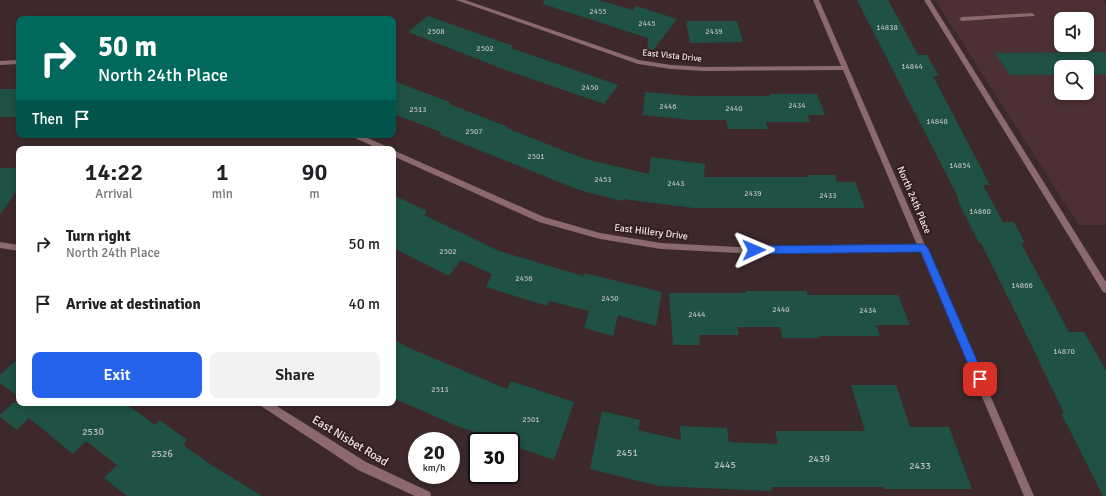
<!DOCTYPE html>
<html lang="en">
<head>
<meta charset="utf-8">
<style>
	body { margin:0; font-family:Signika,sans-serif; background:#f2f2f2; color:#202124; height:100vh; display:flex; flex-direction:column; font-size:15px; white-space:nowrap }
	* { box-sizing:border-box; margin:0 }
	p { font-size:13px; color:#757577 }
	.icon { flex:none; width:22px; height:22px; fill:none; stroke:currentColor; stroke-width:2; stroke-linecap:round; stroke-linejoin:round }
	.map { position:relative; flex:1; overflow:hidden }
	.details { position:absolute; left:16px; top:146px; width:380px; height:260px; display:flex; flex-direction:column; background:#fff; border-radius:8px; box-shadow:0 2px 6px #0003 }
	.details>* { flex:none }
	.guide { position:absolute; left:16px; top:16px; width:380px; height:122px; border-radius:8px; box-shadow:0 2px 6px #0003; background:#00695c; color:#fff; overflow:hidden }
	.buttons { position:absolute; left:1054px; top:12px; display:grid; gap:8px }
	.buttons a { display:grid; place-items:center; width:40px; height:40px; border-radius:8px; background:#fff; box-shadow:0 2px 6px #0003; font-size:20px }
	.speed { position:absolute; left:408px; top:432px; display:flex; gap:8px; font-size:20px; font-weight:700; text-align:center }
	.speed>* { display:grid; place-content:center; width:52px; height:52px; border-radius:50%; background:#fff; box-shadow:0 2px 6px #0003; line-height:1 }
	.speed small { font-size:10px; font-weight:400 }
	.speed .limit { border:2px solid #111; border-radius:6px; background:#fff; color:#111 }
	.pin { position:absolute; display:grid; place-items:center; width:34px; height:34px; color:#fff; margin:-17px; border-radius:8px; box-shadow:0 2px 6px #0006 }
	.me { position:absolute; width:44px; margin:-22px; rotate:89deg; stroke-linejoin:round; filter:drop-shadow(0 0 3px #0008) }
	.turn { display:flex; align-items:center; gap:14px; height:84px; padding:0 16px; font-size:18px }
	.turn .icon { width:52px; height:52px; stroke-width:2.5 }
	.turn b { display:block; font-size:28px; line-height:34px }
	.then { display:flex; align-items:center; height:38px; padding:0 16px; background:#0003; gap:8px; font-size:15px }
	.eta { display:flex; justify-content:space-evenly; align-items:center; height:68px; text-align:center }
	.eta b { font-size:24px; font-weight:600; line-height:28px }
	.action { display:flex; gap:8px; margin-top:auto; padding:8px 16px }
	.action a { flex:1; height:46px; border-radius:8px; background:#2563eb; color:#fff; font-size:16px; font-weight:600; line-height:46px; text-align:center }
	.action a+a { background:#f2f2f2; color:#202124 }
	ul { padding:0; list-style:none }
	li { display:flex; align-items:center; gap:12px; height:60px; padding:0 16px }
	li div { flex:1 }
	li b { display:block; font-size:15px }
	li em { font-style:normal }
	.map>svg:first-child { display:block }
	.built { fill:#4c3033; fill-rule:evenodd }
	.building { fill:#1f5145 }
	.lines { fill:none; stroke-linecap:round; stroke-linejoin:round }
	.service { fill:#8b696c; fill-rule:evenodd }
	.minor { fill:#8b696c; fill-rule:evenodd }
	.route { fill:#2563eb; stroke:#184099 }
	.labels { text-anchor:middle; dominant-baseline:central; stroke-width:4; stroke-linejoin:round; paint-order:stroke }
	.number-label { font-size:8px; fill:#bbbebc }
	.far-street-label { font-size:9px; fill:#efe2e3; stroke:#331f22 }
	.street-label { font-size:10px; fill:#efe2e3; stroke:#331f22 }
	.near-number-label { font-size:10px; fill:#bbbebc }
	.near-street-label { font-size:12px; fill:#efe2e3; stroke:#331f22 }
</style>
</head>
<body>
<div class="map">
<svg width="1106" height="496" viewBox="0 0 1106 496">
	<rect width="100%" height="100%" fill="#3d292c"/>
	<path class="built" d="M935,0H1102L1106,4V225H1079ZM1061,19H1087V45H1061ZM1061,67H1087V93H1061Z"/>
	<g class="building">
		<polygon points="544,0 598,0 632,10 636,6 677,19 647,58 648,38 543,4"/>
		<polygon points="857,0 888,0 918,55 927,55 939,76 933,76 990,185 983,185 1003,222 1014,222 1025,243 1021,243 1069,332 1084,332 1106,370 1106,496 1103,496 1061,413 1064,413 1025,332 981,243 979,243 957,199 959,199"/>
		<polygon points="428,16 513,46 511,48 618,85 604,104 503,69 408,32"/>
		<polygon points="686,21 737,21 743,42 690,43"/>
		<polygon points="1106,52 1106,74 1087,75 1087,67 1061,67 1061,75 1010,75 995,53"/>
		<polygon points="393,81 450,102 449,104 508,127 507,128 585,159 649,174 651,157 705,164 704,177 808,177 808,175 835,175 837,182 855,182 865,208 694,208 623,199 622,201 579,190 439,134 441,132 393,114"/>
		<rect x="0" y="89" width="19" height="28"/>
		<polygon points="645,92 691,96 770,96 770,94 817,94 825,115 808,115 810,122 766,122 768,129 728,129 726,120 691,120 643,115"/>
		<polygon points="0,168 19,168 19,187 0,215"/>
		<polygon points="393,195 427,211 424,215 499,251 583,276 584,273 662,292 656,326 618,315 613,336 584,328 589,311 549,301 547,306 486,287 492,274 461,260 449,276 393,248"/>
		<polygon points="746,291 807,291 807,295 898,295 910,325 876,325 880,336 819,336 820,338 782,338 780,327 737,327 739,335 699,335 700,345 673,345 669,293 746,293"/>
		<polygon points="393,339 407,347 507,389 511,381 574,402 554,460 511,445 511,441 501,441 457,426 393,398"/>
		<polygon points="19,358 19,397 0,383 0,375"/>
		<polygon points="851,385 896,385 910,427 949,427 972,489 884,489 883,487 771,487 772,491 659,486 590,469 602,411 640,420 638,430 681,440 680,426 727,428 729,442 778,444 775,431 865,431"/>
		<polygon points="11,403 125,403 155,425 160,420 187,440 183,445 216,468 262,496 127,496 104,478 117,465 86,441 73,454 29,418 17,430 0,417 0,415 12,404"/>
	</g>
	<g class="lines">
		<g class="service">
			<polygon points="924,0 930,0 1106,282 1106,293 1103,292"/>
			<polygon points="1032,13 1035,15 1034,16 962,21 959,19 962,17"/>
		</g>
		<g class="minor">
			<polygon points="456,0 465,0 639,60 671,65 705,67 841,66 813,0 819,0 925,245 928,248 927,250 1034,496 1024,496 920,251 738,253 661,249 600,239 539,222 393,156 393,150 544,217 600,233 661,243 738,247 917,245 843,70 705,71 671,69 638,64"/>
			<polygon points="19,60 19,64 0,65 0,61"/>
			<polygon points="352,135 361,135 388,147 389,149 379,149 353,137"/>
			<polygon points="0,242 19,245 19,251 0,248"/>
			<polygon points="259,403 272,403 366,462 430,492 431,496 415,496 358,470 261,406"/>
		</g>
	</g>
	<polygon class="route" points="924,244 928,248 985,379 983,383 980,384 976,383 921,252 754,254 749,250 754,246"/>
	<g class="labels">
		<g class="number-label">
			<text x="598" y="11">2455</text>
			<text x="647" y="23">2445</text>
			<text x="887" y="27">14838</text>
			<text x="436" y="31">2508</text>
			<text x="714" y="31">2439</text>
			<text x="485" y="48">2502</text>
			<text x="912" y="66">14844</text>
			<text x="590" y="87">2450</text>
			<text x="797" y="105">2434</text>
			<text x="668" y="106">2446</text>
			<text x="734" y="108">2440</text>
			<text x="418" y="109">2513</text>
			<text x="937" y="121">14848</text>
			<text x="474" y="131">2507</text>
			<text x="536" y="156">2501</text>
			<text x="960" y="165">14854</text>
			<text x="603" y="179">2453</text>
			<text x="676" y="183">2443</text>
			<text x="753" y="193">2439</text>
			<text x="828" y="195">2433</text>
			<text x="980" y="211">14860</text>
			<text x="448" y="251">2502</text>
			<text x="524" y="278">2456</text>
			<text x="1022" y="285">14866</text>
			<text x="610" y="298">2450</text>
			<text x="781" y="309">2440</text>
			<text x="868" y="310">2434</text>
			<text x="697" y="314">2444</text>
			<text x="1064" y="351">14870</text>
			<text x="440" y="389">2513</text>
			<text x="531" y="419">2501</text>
		</g>
		<g class="far-street-label">
			<text transform="translate(672 56) rotate(6)">East Vista Drive</text>
		</g>
		<g class="street-label">
			<text transform="translate(914 200) rotate(67)">North 24th Place</text>
			<text transform="translate(651 232) rotate(7)">East Hillery Drive</text>
		</g>
		<g class="near-number-label">
			<text x="93" y="432">2530</text>
			<text x="627" y="453">2451</text>
			<text x="162" y="454">2526</text>
			<text x="819" y="459">2439</text>
			<text x="725" y="465">2445</text>
			<text x="920" y="466">2433</text>
		</g>
		<g class="near-street-label">
			<text transform="translate(350 441) rotate(31)">East Nisbet Road</text>
		</g>
	</g>
</svg>
<div class="buttons">
<a><svg class="icon" aria-label="sound" viewBox="0 0 24 24"><path d="M4 9h4l5-4v14l-5-4H4zM17 9q2 3 0 6"/></svg></a>
<a><svg class="icon" aria-label="search" viewBox="0 0 24 24"><circle cx="10" cy="10" r="6"/><path d="M15 15l6 6"/></svg></a>
</div>
<div class="speed"><div>20<small>km/h</small></div><div class="limit">30</div></div>
<div class="pin" style="left:980px;top:379px;background:#d93025"><svg class="icon" aria-label="arrive" viewBox="0 0 24 24"><path d="M6 21V4h12l-3 4 3 4H6"/></svg></div>
<svg class="me" style="left:754px;top:250px" viewBox="-20 -20 40 40"><path d="M0-17L14 15 0 8-14 15z" fill="#2563eb" stroke="#fff" stroke-width="4"/></svg>
<div class="guide">
<div class="turn"><svg class="icon" aria-label="right" viewBox="0 0 24 24"><path d="M7 20v-9h11M14 6l5 5-5 5"/></svg><div><b>50 m</b>North 24th Place</div></div>
<div class="then">Then<svg class="icon" aria-label="arrive" viewBox="0 0 24 24"><path d="M6 21V4h12l-3 4 3 4H6"/></svg></div>
</div>
<section class="details">
<div class="eta">
<div><b>14:22</b><p>Arrival</p></div>
<div><b>1</b><p>min</p></div>
<div><b>90</b><p>m</p></div>
</div>
<ul>
<li><svg class="icon" aria-label="right" viewBox="0 0 24 24"><path d="M7 20v-9h11M14 6l5 5-5 5"/></svg><div><b>Turn right</b><p>North 24th Place</p></div><em>50 m</em></li>
<li><svg class="icon" aria-label="arrive" viewBox="0 0 24 24"><path d="M6 21V4h12l-3 4 3 4H6"/></svg><div><b>Arrive at destination</b></div><em>40 m</em></li>
</ul>
<div class="action"><a>Exit</a><a>Share</a></div>
</section>
</div>
</body>
</html>
